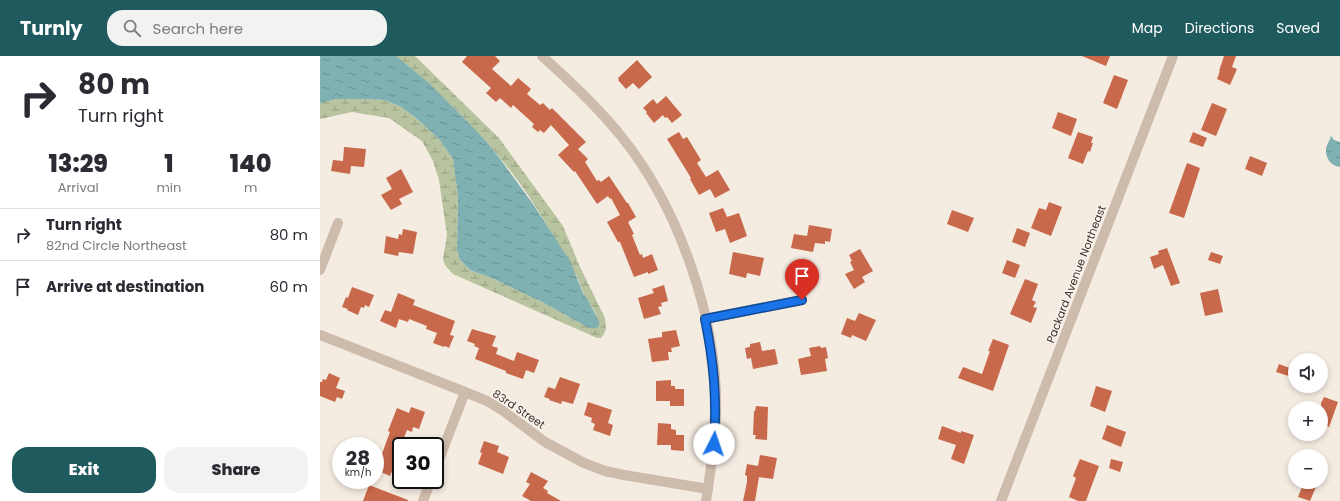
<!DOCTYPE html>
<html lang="en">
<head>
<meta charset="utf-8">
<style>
	body { margin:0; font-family:Poppins,sans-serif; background:#f2f2f3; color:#2b2b33; height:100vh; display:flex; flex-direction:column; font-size:15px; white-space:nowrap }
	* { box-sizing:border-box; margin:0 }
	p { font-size:13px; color:#7c7c81 }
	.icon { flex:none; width:22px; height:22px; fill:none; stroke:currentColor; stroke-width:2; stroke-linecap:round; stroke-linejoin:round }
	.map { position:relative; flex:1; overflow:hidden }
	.drawer { display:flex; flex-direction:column; background:#fff; width:320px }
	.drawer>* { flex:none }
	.guide { background:#fff; color:#2b2b33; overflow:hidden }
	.fabs { position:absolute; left:968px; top:297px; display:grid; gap:8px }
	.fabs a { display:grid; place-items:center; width:40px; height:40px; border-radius:50%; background:#fff; box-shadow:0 2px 6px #0003; font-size:20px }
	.speed { position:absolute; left:12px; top:381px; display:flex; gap:8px; font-size:20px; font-weight:700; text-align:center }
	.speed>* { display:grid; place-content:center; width:52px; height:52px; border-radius:50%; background:#fff; box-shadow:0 2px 6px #0003; line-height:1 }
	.speed small { font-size:10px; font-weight:400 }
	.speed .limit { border:2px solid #111; border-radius:6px; background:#fff; color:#111 }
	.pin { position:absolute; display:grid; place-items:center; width:34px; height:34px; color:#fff; margin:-41px -17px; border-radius:50% 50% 50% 0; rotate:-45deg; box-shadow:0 0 4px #0007 }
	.pin .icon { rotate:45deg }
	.me { position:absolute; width:44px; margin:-22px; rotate:4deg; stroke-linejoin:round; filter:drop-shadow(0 0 3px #0008) }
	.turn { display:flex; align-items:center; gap:14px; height:84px; padding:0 12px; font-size:18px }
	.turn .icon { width:52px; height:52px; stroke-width:2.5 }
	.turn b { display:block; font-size:28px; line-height:34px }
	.eta { display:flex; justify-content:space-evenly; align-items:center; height:68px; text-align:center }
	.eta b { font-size:24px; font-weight:800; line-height:28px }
	.button { display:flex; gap:8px; margin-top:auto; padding:8px 12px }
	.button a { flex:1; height:46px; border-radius:16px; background:#1f5a5e; color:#fff; font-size:16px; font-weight:800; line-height:46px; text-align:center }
	.button a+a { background:#f2f2f3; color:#2b2b33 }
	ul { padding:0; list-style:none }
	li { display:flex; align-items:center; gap:12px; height:52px; padding:0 12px; border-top:1px solid #e1e1e2 }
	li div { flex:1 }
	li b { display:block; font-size:15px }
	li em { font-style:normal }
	header { display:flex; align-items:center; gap:24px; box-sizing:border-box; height:56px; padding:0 20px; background:#1f5a5e; color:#fff }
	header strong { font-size:19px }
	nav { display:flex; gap:22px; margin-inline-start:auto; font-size:14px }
	.search { width:280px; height:36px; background:#f2f2f3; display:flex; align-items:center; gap:10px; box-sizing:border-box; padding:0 14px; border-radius:16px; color:#7c7c81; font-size:15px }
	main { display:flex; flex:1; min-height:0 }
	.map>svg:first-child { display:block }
	.wetland { fill:url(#wetland-marsh) }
	.water { fill:url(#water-ripples) }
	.building { fill:#c8694b }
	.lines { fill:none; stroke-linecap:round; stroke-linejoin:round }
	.street { stroke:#cdbbac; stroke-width:10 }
	.route-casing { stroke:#114b97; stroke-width:10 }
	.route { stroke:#1a73e8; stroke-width:7 }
	.labels { text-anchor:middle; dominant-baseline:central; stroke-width:3; stroke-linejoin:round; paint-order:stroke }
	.street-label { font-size:11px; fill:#3b302b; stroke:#fbf5ee }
</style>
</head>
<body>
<header>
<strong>Turnly</strong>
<div class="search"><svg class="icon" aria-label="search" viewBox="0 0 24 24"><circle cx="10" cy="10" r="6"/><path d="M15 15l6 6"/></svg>Search here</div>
<nav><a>Map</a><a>Directions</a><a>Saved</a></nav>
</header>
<main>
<section class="drawer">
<div class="guide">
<div class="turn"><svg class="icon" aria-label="right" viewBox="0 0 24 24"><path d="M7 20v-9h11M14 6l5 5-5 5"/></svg><div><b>80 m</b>Turn right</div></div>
</div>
<div class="eta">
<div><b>13:29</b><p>Arrival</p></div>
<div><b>1</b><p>min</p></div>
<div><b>140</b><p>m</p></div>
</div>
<ul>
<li><svg class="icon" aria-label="right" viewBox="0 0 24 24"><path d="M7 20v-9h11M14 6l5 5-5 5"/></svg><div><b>Turn right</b><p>82nd Circle Northeast</p></div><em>80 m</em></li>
<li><svg class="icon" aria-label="arrive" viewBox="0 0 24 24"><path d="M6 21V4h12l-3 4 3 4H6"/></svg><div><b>Arrive at destination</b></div><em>60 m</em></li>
</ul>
<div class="button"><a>Exit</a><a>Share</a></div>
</section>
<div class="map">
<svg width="1020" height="445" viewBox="0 0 1020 445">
	<defs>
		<pattern id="wetland-marsh" width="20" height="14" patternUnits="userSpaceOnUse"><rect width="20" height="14" fill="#b8c4a0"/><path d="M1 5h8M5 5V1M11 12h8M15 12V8" fill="none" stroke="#97a083"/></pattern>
		<pattern id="water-ripples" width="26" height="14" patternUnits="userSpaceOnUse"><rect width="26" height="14" fill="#7fb0b2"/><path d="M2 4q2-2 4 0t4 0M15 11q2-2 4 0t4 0" fill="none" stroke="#699091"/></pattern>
	</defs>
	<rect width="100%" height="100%" fill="#f4ebe1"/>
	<path class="wetland" d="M76,0H95L179,82L243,170L260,211L285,262L286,273L284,278L281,282H277L133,218L125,209L123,203L127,179L119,124L113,105L102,85L69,62L32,56L0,63V47L17,43H39L65,44L81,51L96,62L119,83L133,103L138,140L137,194L140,204L150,214L174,223L226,248L267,271L279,270C278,258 270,248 264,238C261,233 260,227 257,221C243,197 229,172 214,148C177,91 128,43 76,0Z"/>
	<g class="water">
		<path d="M0,0H76L109,27L151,69L165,84L178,100L213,148L250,205L263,237L269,246L279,265V270C275,274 271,272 267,271L226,248L174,223L150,214L140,204L137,194L138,140L133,103L119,83L96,62L81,51L65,44L39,43H17L0,47Z"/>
		<path d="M1011,80L1014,84L1020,86V111C1011,110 1005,102 1006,92C1007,88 1010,84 1011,80Z"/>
	</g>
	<g class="building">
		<polygon points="147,0 175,0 180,5 172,13 191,30 198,22 211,33 207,38 220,49 223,47 230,54 232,52 266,86 258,93 268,103 265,106 277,125 279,124 281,126 289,120 307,147 308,147 316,161 308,166 314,178 312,179 320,199 322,198 323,202 332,198 338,214 328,218 328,216 314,221 300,186 298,186 287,166 300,159 291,142 290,143 288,140 277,148 255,115 254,116 238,99 249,89 231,69 224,77 220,74 218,76 212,71 214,68 193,49 191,52 180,42 176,46 166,37 171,32 142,6"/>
		<polygon points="762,0 790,0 786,10"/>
		<polygon points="904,0 916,0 912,11 917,13 910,29 897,23 900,15 899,15"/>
		<polygon points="317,4 332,21 319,33 313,27 306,33 298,24 299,23 298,22"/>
		<polygon points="794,19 808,24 797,53 783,47"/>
		<polygon points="346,40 362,59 352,67 347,61 345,62 343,59 334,67 326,57 327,56 323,52 333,43 337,48"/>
		<polygon points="892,47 907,53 896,80 881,74"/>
		<polygon points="738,56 757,63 751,80 732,72"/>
		<polygon points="359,76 363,83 367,81 381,104 377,107 386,121 398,114 410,134 395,142 390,133 379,139 370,123 371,122 347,83"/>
		<polygon points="758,76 773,81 771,87 773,87 770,96 768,95 763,108 748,102"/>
		<polygon points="873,76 887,82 883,91 869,86"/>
		<polygon points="24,91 46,93 44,111 31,110 30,118 11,115 13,104 23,105"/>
		<polygon points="930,100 947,107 942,120 925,113"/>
		<polygon points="867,107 880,112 864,162 849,157"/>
		<polygon points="81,113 93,136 79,143 82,148 71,154 61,139 72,133 66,122"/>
		<polygon points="729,146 742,151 731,180 711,172 719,152 726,154"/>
		<polygon points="403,152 407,161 419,157 427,180 410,187 405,173 396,176 389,157"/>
		<polygon points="632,154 654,162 648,176 627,168"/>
		<polygon points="489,169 512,173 510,186 505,185 505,188 495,187 493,196 471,192 474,178 487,180"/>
		<polygon points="697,172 710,177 705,191 692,186"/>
		<polygon points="83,173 97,176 93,198 79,196 78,200 64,197 66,180 78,183 79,178 82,179"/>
		<polygon points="847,192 860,227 851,230 843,209 834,213 830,201 839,198 838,195"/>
		<polygon points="540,193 553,215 542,221 545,226 534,233 525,218 534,214 530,206 532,205 529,199"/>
		<polygon points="413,196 444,202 440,220 427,217 426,222 409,218"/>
		<polygon points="891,196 903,200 900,208 888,204"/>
		<polygon points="687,204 700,209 695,222 682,217"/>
		<polygon points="705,223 718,228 712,244 716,246 713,251 717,252 711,267 690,258"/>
		<polygon points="344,229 348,245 341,247 342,250 338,251 341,258 324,263 318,242 334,237 332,233"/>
		<polygon points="32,231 54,239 49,251 45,249 44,252 41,251 38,259 27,254 28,253 22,251 26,241 28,242"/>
		<polygon points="898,233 903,256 885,260 880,237"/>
		<polygon points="78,237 95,244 93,249 135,265 130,279 134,280 129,292 125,290 124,291 113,287 117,277 106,273 107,270 89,263 88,266 79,263 76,272 60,265 65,254 71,256"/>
		<polygon points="539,257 556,264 546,285 532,279 531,282 521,278 527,262 535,265"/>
		<polygon points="152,273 176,280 172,290 178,292 176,298 194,305 197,296 219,304 214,317 206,314 203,323 186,317 186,315 155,303 159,292 154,290 155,288 147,285"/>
		<polygon points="356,274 360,290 351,292 352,296 348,296 349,304 332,306 328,283 342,281 342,276"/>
		<polygon points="673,283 689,289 673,335 638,322 643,311 662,318 670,295 668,295"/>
		<polygon points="440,286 442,295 455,293 458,308 433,313 431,302 427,303 425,292 430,291 430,288"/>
		<polygon points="500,290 501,292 506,291 508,302 505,303 507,315 481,319 478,303 491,300 489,292"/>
		<polygon points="959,308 975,314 975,322 956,316"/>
		<polygon points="9,317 20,322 16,332 25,335 22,343 17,341 15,346 0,340 0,326 2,326 3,323 6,324"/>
		<polygon points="240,321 260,328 253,348 242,345 241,348 229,344 230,343 224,341 228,331 235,333"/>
		<polygon points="351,324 351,330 355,330 355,333 364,333 364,350 350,350 350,345 336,345 336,325"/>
		<polygon points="776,330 792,335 785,356 770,350"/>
		<polygon points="1004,341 1018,346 1009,371 1001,368 1001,347"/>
		<polygon points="268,346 292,354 288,367 293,369 290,380 273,374 275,368 271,366 272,362 264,359"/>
		<polygon points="436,350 448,351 447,384 435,383 436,379 433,379 434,355 435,355"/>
		<polygon points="91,351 105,356 99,373 93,371 92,376 87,374 81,389 81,412 77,410 76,414 73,413 70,420 56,414 70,376 68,375 77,352 89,357"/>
		<polygon points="338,367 351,368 351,373 356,374 356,379 364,379 364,395 351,394 351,389 337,389"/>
		<polygon points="787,369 806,376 801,391 782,383"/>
		<polygon points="622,370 641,377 641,375 654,379 644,408 631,403 636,389 618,383"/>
		<polygon points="164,385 179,390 177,396 189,401 183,418 158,408 162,397 160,396"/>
		<polygon points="440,399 457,402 453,423 439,421 435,445 423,445 427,426 427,420 425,419 427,408 438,410"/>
		<polygon points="760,403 779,410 766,445 758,445 749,441 756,422 753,420"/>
		<polygon points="791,403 803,406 800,416 789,412"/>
		<polygon points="211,416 228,425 223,432 228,435 227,437 241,445 211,445 202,440 210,428 206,426"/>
		<polygon points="984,426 998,426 990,445 978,441"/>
		<polygon points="49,429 88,444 88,445 43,445"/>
	</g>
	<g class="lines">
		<g class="street">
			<path d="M222,0C250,25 277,50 301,80C360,153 399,266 396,361C395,389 390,417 386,445"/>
			<polyline points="0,214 18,167"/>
			<polyline points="385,263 482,244"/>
			<polyline points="0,279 145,336 167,345 182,354 225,386 264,407 285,415 304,419 388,433"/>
			<polyline points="115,414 145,336"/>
			<polyline points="103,445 111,424"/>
			<polyline points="681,445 853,0"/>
		</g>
	</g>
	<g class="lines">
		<defs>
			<path id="route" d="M394,388C397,343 394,307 385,263L482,244"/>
		</defs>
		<use href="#route" class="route-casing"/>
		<use href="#route" class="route"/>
	</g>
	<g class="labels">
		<g class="street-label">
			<text transform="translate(756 218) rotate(-69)">Packard Avenue Northeast</text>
			<text transform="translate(199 353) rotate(34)">83rd Street</text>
		</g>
	</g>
</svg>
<div class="fabs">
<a><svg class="icon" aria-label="sound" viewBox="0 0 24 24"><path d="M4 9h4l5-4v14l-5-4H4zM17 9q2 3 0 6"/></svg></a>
<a>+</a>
<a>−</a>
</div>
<div class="speed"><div>28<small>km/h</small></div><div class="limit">30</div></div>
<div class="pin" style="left:482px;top:244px;background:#d93025"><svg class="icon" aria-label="arrive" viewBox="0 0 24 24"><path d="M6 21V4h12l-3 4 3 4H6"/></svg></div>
<svg class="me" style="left:394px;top:388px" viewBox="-20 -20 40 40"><circle r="19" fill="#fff"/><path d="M0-13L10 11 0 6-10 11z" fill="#1a73e8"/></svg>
</div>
</main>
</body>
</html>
